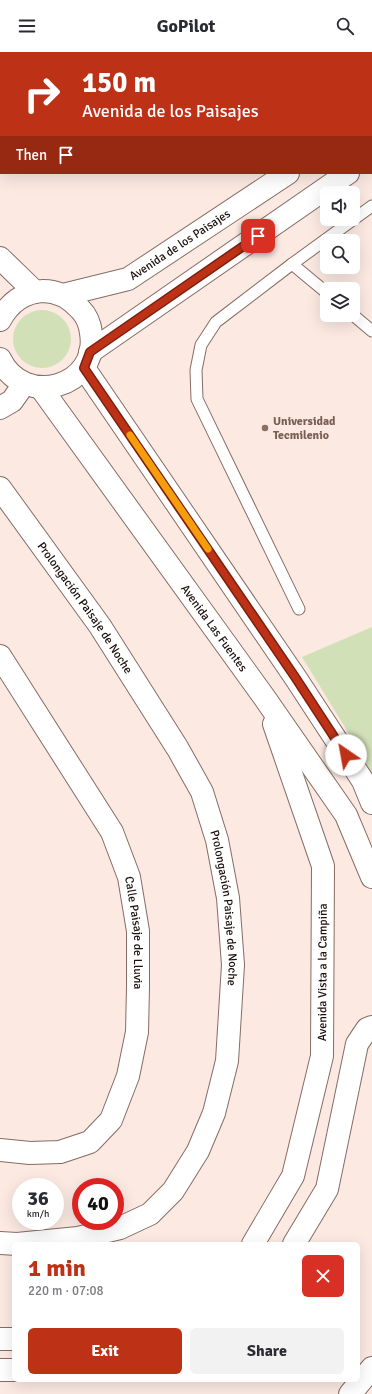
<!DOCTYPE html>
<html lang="en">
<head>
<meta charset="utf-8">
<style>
	body { margin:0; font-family:Signika,sans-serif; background:#f2f2f3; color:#2b2b33; height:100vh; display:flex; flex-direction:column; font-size:15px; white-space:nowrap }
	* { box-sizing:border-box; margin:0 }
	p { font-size:13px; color:#7c7c81 }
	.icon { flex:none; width:22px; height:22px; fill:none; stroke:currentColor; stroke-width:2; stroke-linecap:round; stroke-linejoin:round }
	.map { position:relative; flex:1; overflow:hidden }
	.sheet { position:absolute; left:12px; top:1190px; width:348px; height:140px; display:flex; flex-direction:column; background:#fff; border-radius:6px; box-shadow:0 4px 16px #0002 }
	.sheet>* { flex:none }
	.hud { position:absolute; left:0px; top:0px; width:372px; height:122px; box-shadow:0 4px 16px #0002; background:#bd3216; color:#fff; overflow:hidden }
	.tools { position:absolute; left:320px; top:134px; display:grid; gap:8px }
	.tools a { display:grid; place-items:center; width:40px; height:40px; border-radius:6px; background:#fff; box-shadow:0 4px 16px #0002; font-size:20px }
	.speed { position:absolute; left:12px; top:1126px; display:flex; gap:8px; font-size:20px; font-weight:700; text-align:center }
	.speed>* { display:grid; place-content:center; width:52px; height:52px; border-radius:50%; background:#fff; box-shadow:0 4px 16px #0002; line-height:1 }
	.speed small { font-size:10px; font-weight:400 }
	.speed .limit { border:6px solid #d22; background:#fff; color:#111 }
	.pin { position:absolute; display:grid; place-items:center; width:34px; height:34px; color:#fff; margin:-17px; border-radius:8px; box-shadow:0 2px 6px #0006 }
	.me { position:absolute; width:44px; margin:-22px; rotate:327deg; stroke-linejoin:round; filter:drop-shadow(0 0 3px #0008) }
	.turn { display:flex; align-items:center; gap:14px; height:84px; padding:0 16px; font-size:18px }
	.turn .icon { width:52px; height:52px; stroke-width:2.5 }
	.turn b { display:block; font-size:28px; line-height:34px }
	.then { display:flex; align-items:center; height:38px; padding:0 16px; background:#0003; gap:8px; font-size:15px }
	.round { display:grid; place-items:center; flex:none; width:42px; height:42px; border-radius:6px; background:#f2f2f3 }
	.headline { display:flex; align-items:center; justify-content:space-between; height:68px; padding:0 16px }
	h1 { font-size:24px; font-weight:700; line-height:30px; color:#bd3216 }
	.action { display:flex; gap:8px; margin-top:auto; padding:8px 16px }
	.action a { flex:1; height:46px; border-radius:6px; background:#bd3216; color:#fff; font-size:16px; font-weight:700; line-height:46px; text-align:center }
	.action a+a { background:#f2f2f3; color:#2b2b33 }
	header { display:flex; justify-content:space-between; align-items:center; height:52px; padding:0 16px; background:#fff; font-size:18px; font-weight:700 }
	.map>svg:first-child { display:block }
	.green { fill:#d2e0b8 }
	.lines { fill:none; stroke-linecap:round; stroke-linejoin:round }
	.lane-casing { stroke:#866d63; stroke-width:13 }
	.street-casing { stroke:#866d63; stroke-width:24 }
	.secondary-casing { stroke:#866d63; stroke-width:24 }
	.lane { stroke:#fff; stroke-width:11 }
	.street { stroke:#fff; stroke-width:22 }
	.secondary { stroke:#fff; stroke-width:22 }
	.route-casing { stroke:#7b200e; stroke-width:10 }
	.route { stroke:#bd3216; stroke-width:7 }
	.slow { stroke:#f59e0b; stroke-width:7 }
	.education-dot { fill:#8d6e63; stroke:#fbe9e2; stroke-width:1.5 }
	.labels { text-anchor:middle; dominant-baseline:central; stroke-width:3.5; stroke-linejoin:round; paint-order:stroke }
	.street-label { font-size:12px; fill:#1a100d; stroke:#fbe9e2 }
	.education-label { font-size:12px; font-weight:bold; fill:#785e54; stroke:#fbe9e2; text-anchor:start }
</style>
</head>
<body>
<header><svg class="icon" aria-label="menu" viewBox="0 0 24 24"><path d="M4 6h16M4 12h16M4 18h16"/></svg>GoPilot<svg class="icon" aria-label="search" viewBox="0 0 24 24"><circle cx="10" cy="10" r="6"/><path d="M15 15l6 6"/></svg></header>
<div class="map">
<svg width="372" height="1342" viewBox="0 0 372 1342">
	<rect width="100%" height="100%" fill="#fbe9e2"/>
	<g class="green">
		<circle cx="42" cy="287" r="29"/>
		<polygon points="372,575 372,725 365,708 302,605"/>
	</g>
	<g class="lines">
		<defs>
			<g id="lane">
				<polyline points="96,0 98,1"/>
				<polyline points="209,0 210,1"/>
				<polyline points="237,1 238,0"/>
				<polyline points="371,7 372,6"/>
				<polyline points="371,31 372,31"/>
				<polyline points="292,212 327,241"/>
				<polyline points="353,263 372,279"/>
				<polyline points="299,557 197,347 196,318 201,293 216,270 292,212 372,154"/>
			</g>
			<g id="street">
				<polyline points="0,356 12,349 24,332"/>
				<path id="s1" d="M0,436L100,574L178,697L202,740L217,788L228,846L233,913L227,1009L214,1061L198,1099L173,1139L150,1162L120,1176L78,1186L17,1192L0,1191"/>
				<path id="s2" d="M0,604L112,780L129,825L138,879V935L137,980L128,1024L111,1068L90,1090L60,1100L30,1101L0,1098"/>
				<polyline points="350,1342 372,1316"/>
			</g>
			<g id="secondary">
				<polyline points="371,66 372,65"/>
				<polyline points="371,105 372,105"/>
				<polyline points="0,206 35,240"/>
				<path id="s3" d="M63,243L128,227L288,121"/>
				<path d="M0,268C9,251 24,240 43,239C58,239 70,246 80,257C87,264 90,272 91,281C100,335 24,357 0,307"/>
				<polyline points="90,300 348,121"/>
				<polyline points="84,316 295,625 363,729 372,751"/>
				<path id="s4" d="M41,336L264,645L346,763L372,825"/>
				<path id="s5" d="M253,1192L293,1124L322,1004L323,814L274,672"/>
				<polyline points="294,1192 327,1137 357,992 367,977 372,975"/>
				<polyline points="0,1287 14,1287"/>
				<polyline points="0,1318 14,1318"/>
			</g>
		</defs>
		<use href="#lane" class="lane-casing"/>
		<use href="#street" class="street-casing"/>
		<use href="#secondary" class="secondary-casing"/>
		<use href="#lane" class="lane"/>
		<use href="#street" class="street"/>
		<use href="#secondary" class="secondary"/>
	</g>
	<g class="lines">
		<defs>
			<polyline id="route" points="258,184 90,300 84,316 295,625 346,703"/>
		</defs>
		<use href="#route" class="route-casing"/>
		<use href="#route" class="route"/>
		<polyline class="slow" points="130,383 208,497"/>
	</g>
	<circle class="education-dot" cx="265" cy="376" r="4"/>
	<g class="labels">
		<g class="street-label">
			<text stroke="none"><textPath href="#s3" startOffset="129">Avenida de los Paisajes</textPath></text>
			<text stroke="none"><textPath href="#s1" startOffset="147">Prolongación Paisaje de Noche</textPath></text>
			<text stroke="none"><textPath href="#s4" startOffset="296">Avenida Las Fuentes</textPath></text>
			<text stroke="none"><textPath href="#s1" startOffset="484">Prolongación Paisaje de Noche</textPath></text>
			<text stroke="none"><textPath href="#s2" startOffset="313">Calle Paisaje de Lluvia</textPath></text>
			<text stroke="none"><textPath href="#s5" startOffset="286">Avenida Vista a la Campiña</textPath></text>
		</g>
		<g class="education-label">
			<text x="273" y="369">Universidad<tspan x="273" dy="14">Tecmilenio</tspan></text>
		</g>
	</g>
</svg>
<div class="tools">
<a><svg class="icon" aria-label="sound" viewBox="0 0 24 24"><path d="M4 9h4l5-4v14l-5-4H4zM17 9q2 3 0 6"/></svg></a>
<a><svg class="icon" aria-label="search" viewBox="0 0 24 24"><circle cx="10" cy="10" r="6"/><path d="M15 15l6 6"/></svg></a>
<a><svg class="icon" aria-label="layers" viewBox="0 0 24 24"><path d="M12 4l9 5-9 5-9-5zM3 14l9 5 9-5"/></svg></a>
</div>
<div class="speed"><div>36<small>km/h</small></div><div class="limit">40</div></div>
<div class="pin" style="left:258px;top:184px;background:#d93025"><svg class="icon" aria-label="arrive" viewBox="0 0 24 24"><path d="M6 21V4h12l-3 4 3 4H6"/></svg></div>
<svg class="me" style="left:346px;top:703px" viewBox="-20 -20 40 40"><circle r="19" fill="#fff"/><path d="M0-13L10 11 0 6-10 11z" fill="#bd3216"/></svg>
<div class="hud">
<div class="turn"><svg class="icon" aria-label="right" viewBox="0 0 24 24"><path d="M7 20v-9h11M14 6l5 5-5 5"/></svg><div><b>150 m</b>Avenida de los Paisajes</div></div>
<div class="then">Then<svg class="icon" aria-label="arrive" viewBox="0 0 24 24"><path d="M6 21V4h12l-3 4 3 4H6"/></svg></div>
</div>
<section class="sheet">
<div class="headline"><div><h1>1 min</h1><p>220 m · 07:08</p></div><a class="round" style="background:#d93025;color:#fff"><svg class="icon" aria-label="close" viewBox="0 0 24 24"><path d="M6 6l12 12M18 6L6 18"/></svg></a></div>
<div class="action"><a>Exit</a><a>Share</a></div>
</section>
</div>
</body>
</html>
